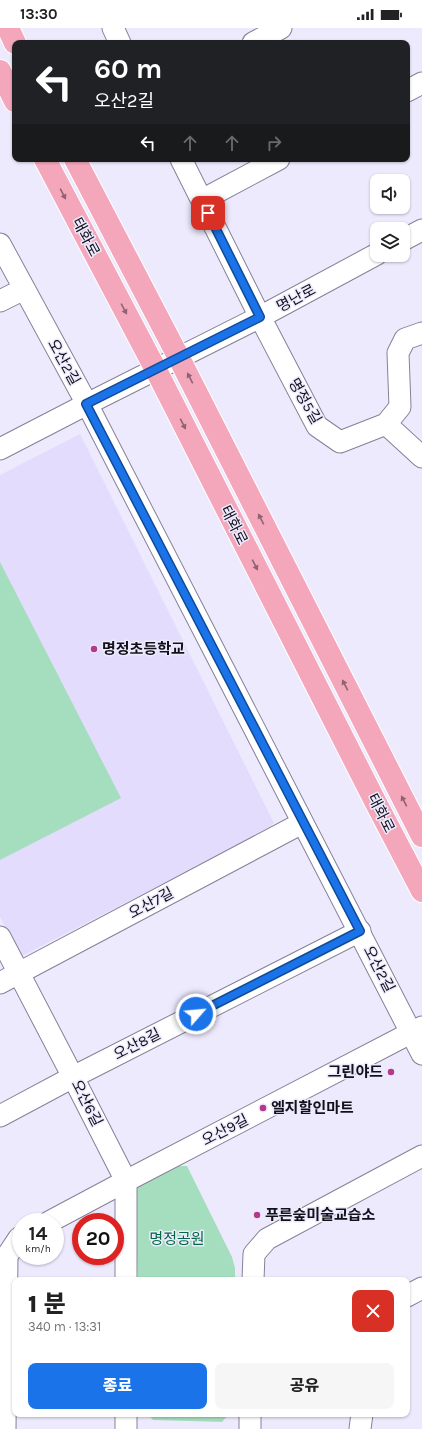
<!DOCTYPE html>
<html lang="ko">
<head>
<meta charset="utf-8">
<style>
	body { margin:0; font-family:Karla,"Noto Sans KR",sans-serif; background:#f6f6f6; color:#222; height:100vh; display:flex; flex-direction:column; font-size:15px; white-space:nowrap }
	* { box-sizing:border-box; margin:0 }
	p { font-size:13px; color:#767676 }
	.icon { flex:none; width:22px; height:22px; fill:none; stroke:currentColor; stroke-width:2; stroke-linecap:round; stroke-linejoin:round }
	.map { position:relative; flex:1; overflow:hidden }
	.sheet { position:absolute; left:12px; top:1249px; width:398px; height:140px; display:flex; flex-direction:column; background:#fff; border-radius:8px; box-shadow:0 1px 3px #0004 }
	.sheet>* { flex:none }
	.top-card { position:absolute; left:12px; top:12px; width:398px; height:122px; border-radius:8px; box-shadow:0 1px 3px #0004; background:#202124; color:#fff; overflow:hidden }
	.tools { position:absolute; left:370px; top:146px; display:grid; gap:8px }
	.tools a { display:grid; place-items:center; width:40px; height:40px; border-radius:8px; background:#fff; box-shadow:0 1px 3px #0004; font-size:20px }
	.speed { position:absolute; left:12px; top:1185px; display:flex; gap:8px; font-size:20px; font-weight:700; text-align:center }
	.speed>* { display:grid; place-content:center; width:52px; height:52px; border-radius:50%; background:#fff; box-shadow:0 1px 3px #0004; line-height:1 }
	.speed small { font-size:10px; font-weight:400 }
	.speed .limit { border:6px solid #d22; background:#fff; color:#111 }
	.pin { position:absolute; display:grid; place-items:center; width:34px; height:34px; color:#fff; margin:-17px; border-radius:8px; box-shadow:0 2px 6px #0006 }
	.me { position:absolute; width:44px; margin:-22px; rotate:63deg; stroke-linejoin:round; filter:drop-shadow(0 0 3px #0008) }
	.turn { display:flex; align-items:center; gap:14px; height:84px; padding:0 16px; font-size:18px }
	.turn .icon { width:52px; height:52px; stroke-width:2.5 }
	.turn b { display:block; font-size:28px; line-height:34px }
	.lanes { display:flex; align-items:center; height:38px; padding:0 16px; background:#0003; justify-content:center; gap:20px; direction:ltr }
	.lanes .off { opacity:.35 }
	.round { display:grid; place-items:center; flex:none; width:42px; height:42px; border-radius:8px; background:#f6f6f6 }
	.summary { display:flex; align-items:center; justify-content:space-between; height:68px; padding:0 16px }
	h1 { font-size:24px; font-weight:800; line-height:30px }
	.button { display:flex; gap:8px; margin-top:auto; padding:8px 16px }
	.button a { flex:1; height:46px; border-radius:8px; background:#1a73e8; color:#fff; font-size:16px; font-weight:800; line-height:46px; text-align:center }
	.button a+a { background:#f6f6f6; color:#222 }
	.status { display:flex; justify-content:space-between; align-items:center; height:28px; padding:0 20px; background:#fff; direction:ltr }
	.status svg { height:11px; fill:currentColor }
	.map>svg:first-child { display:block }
	.built { fill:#e3dcfc }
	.green { fill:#a5debe }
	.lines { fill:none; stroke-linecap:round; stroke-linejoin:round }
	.minor-casing { stroke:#868097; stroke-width:23 }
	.major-casing { stroke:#fff; stroke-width:24 }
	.minor { stroke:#fff; stroke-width:21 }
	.major { stroke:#f4a7bb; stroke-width:22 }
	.oneway { fill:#8e6372 }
	.route-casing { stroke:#114b97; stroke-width:10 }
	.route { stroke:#1a73e8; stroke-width:7 }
	.poi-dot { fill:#b2398c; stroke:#eeeafe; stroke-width:1.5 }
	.labels { text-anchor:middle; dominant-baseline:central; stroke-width:3; stroke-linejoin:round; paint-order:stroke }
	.street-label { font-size:15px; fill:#121019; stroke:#eeeafe }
	.poi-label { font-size:15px; font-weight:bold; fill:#121019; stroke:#eeeafe; text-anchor:start }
	.park-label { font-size:15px; fill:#006842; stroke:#eeeafe }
</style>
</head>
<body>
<div class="status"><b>13:30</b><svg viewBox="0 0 49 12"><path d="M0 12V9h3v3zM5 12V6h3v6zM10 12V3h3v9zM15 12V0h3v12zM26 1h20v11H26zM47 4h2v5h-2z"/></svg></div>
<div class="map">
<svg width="422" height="1401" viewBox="0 0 422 1401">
	<rect width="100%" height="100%" fill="#eeeafe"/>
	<polygon class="built" points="80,406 274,795 267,802 20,929 0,889 0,447"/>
	<g class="green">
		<polygon points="0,534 121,770 0,832"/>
		<polygon points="172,1138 187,1138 232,1229 235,1240 235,1252 138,1252 135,1167 139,1157"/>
		<polygon points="148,1386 229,1386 222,1394 153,1392"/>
	</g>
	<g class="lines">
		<defs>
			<g id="minor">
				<polyline points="113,0 120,15"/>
				<polyline points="253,15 281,0"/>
				<polyline points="407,63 422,55"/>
				<polyline points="181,131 260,289 317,398 340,414 386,396 400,379 398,325 405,311 422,305"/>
				<polyline points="202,172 279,131"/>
				<polyline points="403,212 422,202"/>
				<polyline points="0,216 87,376 422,1026"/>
				<polyline points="0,273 24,261"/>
				<polyline points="386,396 422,429"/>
				<polyline points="0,421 87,376 260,289 377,226"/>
				<polyline points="0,909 73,1049 126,1153 126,1252"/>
				<polyline points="0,955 302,795"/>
				<polyline points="0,1088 73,1049 360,903"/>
				<polyline points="49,1194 126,1153 422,999"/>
				<polyline points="253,1252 254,1226 267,1211 422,1128"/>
				<polyline points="407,1268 422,1260"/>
				<polyline points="126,1386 126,1401"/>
				<polyline points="5,1401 7,1228 19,1210 21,1209"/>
				<polyline points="250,1401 250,1386"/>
				<polyline points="360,1401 362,1386"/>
			</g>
			<g id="major">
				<polyline points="8,0 15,15"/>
				<polyline points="0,43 15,73"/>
				<polyline points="45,131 156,342 377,777 422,863"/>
				<polyline points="75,131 179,330 422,808"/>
			</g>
		</defs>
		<use href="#minor" class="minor-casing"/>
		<use href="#major" class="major-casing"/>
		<use href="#minor" class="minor"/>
		<use href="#major" class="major"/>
	</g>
	<defs><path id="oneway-solid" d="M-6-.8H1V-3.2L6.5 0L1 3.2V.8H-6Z"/></defs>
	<g class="oneway">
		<use href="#oneway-solid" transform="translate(63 166) rotate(62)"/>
		<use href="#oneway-solid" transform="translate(124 281) rotate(62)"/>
		<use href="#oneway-solid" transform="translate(190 350) rotate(-117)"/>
		<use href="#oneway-solid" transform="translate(183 396) rotate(63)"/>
		<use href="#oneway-solid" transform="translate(261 491) rotate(-117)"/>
		<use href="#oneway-solid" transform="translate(255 537) rotate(63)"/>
		<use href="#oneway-solid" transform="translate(345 657) rotate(-117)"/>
		<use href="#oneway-solid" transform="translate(404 773) rotate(-117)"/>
	</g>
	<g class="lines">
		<defs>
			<polyline id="route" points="196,986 360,903 86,376 260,289 208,185"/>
		</defs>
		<use href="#route" class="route-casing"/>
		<use href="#route" class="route"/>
	</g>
	<g class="poi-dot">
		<circle cx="94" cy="621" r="4"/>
		<circle cx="391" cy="1044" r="4"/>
		<circle cx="263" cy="1080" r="4"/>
		<circle cx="257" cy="1187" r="4"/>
	</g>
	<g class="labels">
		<g class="street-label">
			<text transform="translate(86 209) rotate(62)">태화로</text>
			<text transform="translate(296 270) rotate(-28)">명난로</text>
			<text transform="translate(64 334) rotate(61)">오산2길</text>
			<text transform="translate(305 373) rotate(60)">명정5길</text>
			<text transform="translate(234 497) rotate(63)">태화로</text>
			<text transform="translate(381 785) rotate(63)">태화로</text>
			<text transform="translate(151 875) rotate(-28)">오산7길</text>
			<text transform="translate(379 941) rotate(63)">오산2길</text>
			<text transform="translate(137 1016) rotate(-27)">오산8길</text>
			<text transform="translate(87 1075) rotate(63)">오산6길</text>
			<text transform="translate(225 1102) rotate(-27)">오산9길</text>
		</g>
		<g class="poi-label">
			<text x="102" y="621">명정초등학교</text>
			<text x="383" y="1044" text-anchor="end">그린야드</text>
			<text x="271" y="1080">엘지할인마트</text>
			<text x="265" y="1187">푸른숲미술교습소</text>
		</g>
		<g class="park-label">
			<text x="177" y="1211">명정공원</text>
		</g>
	</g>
</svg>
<div class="tools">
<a><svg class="icon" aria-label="sound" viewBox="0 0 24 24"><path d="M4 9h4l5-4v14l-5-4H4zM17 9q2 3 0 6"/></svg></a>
<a><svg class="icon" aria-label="layers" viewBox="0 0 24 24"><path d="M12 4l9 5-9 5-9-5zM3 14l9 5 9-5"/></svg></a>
</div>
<div class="speed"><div>14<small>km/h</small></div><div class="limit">20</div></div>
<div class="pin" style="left:208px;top:185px;background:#d93025"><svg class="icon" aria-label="arrive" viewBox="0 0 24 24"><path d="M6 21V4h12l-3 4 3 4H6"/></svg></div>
<svg class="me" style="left:196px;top:986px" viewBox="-20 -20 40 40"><circle r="17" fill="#1a73e8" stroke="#fff" stroke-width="3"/><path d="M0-11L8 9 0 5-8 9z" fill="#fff"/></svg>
<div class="top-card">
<div class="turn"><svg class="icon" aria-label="left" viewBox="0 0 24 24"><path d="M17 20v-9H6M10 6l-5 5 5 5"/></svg><div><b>60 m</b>오산2길</div></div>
<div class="lanes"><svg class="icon" aria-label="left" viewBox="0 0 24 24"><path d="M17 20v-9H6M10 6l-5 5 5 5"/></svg><svg class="icon off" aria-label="ahead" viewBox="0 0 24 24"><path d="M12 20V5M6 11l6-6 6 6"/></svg><svg class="icon off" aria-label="ahead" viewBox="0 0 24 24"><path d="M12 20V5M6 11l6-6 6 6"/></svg><svg class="icon off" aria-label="right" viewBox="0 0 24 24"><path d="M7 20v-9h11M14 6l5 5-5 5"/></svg></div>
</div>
<section class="sheet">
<div class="summary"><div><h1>1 분</h1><p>340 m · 13:31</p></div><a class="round" style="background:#d93025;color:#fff"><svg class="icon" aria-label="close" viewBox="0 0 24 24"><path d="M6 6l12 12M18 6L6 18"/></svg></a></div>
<div class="button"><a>종료</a><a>공유</a></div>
</section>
</div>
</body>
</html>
